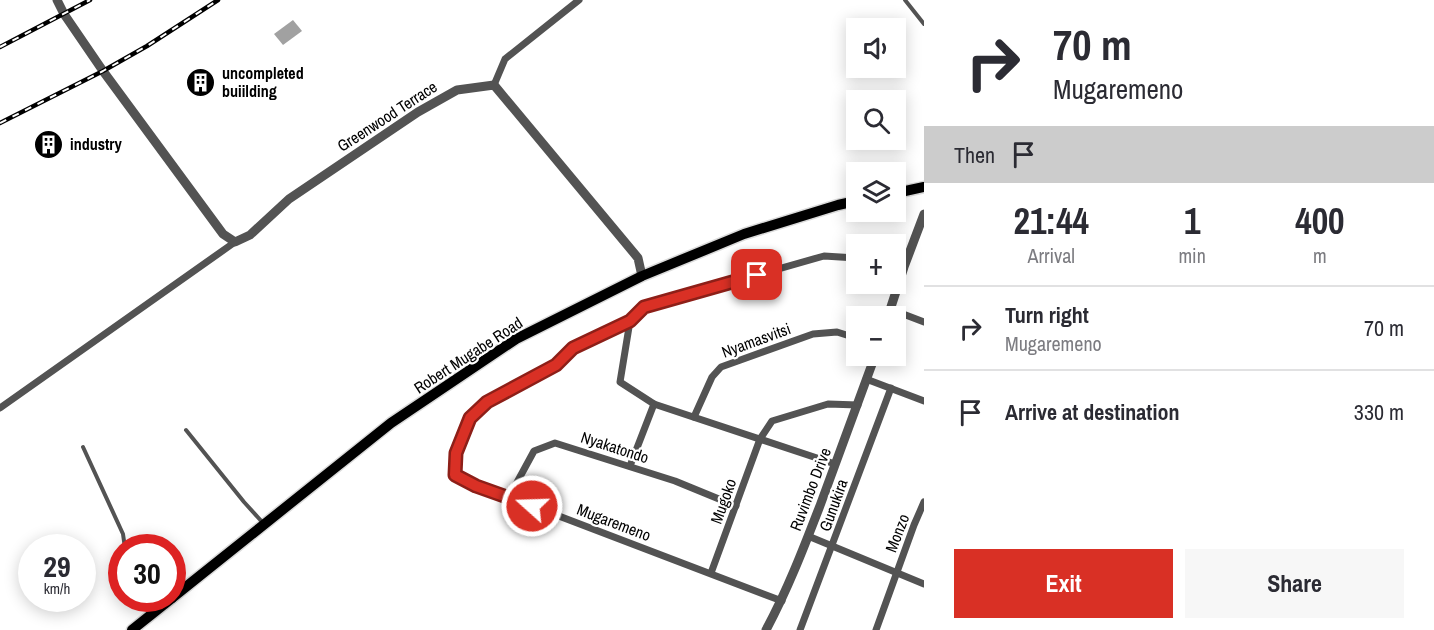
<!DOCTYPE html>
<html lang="en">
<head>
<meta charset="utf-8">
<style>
	body { margin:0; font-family:"Archivo Narrow",sans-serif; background:#f7f7f7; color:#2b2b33; height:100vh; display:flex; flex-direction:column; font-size:22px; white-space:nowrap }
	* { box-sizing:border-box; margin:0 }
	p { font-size:20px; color:#7c7c81 }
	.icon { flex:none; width:33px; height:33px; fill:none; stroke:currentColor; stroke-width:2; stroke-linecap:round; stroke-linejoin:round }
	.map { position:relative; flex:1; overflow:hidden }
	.sheet { display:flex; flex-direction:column; background:#fff; width:510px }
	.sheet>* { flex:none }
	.hud { background:#fff; color:#2b2b33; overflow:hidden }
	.fabs { position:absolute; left:846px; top:18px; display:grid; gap:12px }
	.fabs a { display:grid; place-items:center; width:60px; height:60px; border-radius:0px; background:#fff; box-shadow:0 3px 15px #0003; font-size:30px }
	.speed { position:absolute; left:18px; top:534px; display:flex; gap:12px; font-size:30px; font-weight:700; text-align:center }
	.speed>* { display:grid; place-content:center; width:78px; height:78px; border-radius:50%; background:#fff; box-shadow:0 3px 15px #0003; line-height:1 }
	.speed small { font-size:15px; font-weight:400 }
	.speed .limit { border:9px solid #d22; background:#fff; color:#111 }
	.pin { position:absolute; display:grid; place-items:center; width:51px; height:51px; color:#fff; margin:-26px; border-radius:12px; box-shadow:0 3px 9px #0006 }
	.me { position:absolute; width:66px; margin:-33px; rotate:290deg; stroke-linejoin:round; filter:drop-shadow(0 0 4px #0008) }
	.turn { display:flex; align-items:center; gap:21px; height:126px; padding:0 30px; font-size:27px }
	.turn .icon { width:78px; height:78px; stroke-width:2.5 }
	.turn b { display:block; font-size:42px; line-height:51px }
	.then { display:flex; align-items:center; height:57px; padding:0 30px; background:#0003; gap:12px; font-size:22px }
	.eta { display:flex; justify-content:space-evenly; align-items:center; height:102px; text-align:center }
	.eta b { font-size:36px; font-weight:800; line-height:42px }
	.cta { display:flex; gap:12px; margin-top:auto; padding:12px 30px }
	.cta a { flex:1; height:69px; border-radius:0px; background:#d93025; color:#fff; font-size:24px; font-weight:800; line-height:69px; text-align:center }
	.cta a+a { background:#f7f7f7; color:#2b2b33 }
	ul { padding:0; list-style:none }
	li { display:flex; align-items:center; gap:18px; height:84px; padding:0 30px; border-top:2px solid #e1e1e2 }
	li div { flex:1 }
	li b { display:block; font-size:22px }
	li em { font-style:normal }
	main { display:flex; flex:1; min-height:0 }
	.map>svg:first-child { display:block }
	.water { fill:#a1a1a1 }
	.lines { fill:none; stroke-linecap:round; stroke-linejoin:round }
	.primary-casing { stroke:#dbdbdb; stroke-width:13 }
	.service { stroke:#535353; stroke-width:4 }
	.minor { stroke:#535353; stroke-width:7 }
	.tertiary { stroke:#535353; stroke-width:9 }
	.primary { stroke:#000; stroke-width:10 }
	.rail-casing { stroke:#000; stroke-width:4.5 }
	.rail { stroke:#fff; stroke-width:2; stroke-dasharray:7; stroke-linecap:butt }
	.route-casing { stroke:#8d1f18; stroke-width:15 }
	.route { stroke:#d93025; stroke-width:10 }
	.labels { text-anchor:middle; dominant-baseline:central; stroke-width:4.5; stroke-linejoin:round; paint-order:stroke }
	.poi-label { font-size:16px; font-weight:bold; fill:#000; stroke:#fff; text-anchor:start }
	.street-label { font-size:16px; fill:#000; stroke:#fff }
</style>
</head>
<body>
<main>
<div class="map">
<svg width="924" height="630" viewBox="0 0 924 630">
	<rect width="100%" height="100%" fill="#fff"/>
	<polygon class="water" points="293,20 302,31 283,45 274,34"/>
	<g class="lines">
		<defs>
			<g id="primary">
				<polyline points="896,193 924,187"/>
				<polyline points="172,598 391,423 516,339 642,276 744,234 838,205 856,201"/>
				<polyline points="132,630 172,598"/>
			</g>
		</defs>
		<use href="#primary" class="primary-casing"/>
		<g class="service">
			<polyline points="905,0 924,24"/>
			<polyline points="186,430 244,502 264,524"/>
			<polyline points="83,447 123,534 125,548"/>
			<polyline points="148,598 157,609"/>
		</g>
		<g class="minor">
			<polyline points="494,85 505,59 579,0"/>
			<polyline points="890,309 924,322"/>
			<polyline points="630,321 620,382 654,404 835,464"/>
			<polyline points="866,379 924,401"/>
			<polyline points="0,408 235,242"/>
			<polyline points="694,417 712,377 721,367 813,334 837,332 856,338"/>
			<polyline points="630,466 654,404"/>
			<polyline points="509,497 534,451 555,443 675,481 736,506"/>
			<polyline points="808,536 924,584"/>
			<polyline points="711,573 760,439 772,421 828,404 858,405"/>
			<polyline points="782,601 509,497 476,486 455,475 456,453 470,418 487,402 556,365 573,348 630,321 644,307 824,256 856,258"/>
			<polyline points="800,630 891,388"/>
			<polyline points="876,630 914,525 924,502"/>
		</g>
		<g class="tertiary">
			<polyline points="57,0 64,14 103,71 223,234 235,242 250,235 289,199 418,112 457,90 494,85 638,258 642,276"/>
			<polyline points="888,316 904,267 924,214"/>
			<path d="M766,630C788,589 804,547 821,503C839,454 857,405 875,356"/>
		</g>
		<use href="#primary" class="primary"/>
		<defs>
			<g id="rail">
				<polyline points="0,47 90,0"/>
				<polyline points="0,123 103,71 147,46 218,0"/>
			</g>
		</defs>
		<use href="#rail" class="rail-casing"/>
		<use href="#rail" class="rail"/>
	</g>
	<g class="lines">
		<defs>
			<polyline id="route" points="532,506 476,486 455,475 456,453 470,418 487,402 556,365 573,348 630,321 644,307 757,275"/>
		</defs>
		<use href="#route" class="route-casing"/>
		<use href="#route" class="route"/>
	</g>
	<defs>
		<symbol id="building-disc" viewBox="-11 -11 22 22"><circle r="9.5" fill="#000" stroke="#fff"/><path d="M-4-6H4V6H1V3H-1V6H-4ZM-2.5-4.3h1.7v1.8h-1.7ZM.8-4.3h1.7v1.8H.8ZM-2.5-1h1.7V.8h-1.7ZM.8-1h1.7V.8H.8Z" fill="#fff"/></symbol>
	</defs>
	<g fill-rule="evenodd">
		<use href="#building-disc" x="184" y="66" width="33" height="33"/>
		<use href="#building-disc" x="32" y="128" width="33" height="33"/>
	</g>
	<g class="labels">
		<g class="poi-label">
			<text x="222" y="73">uncompleted<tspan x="222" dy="18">buiilding</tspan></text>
			<text x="70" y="144">industry</text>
		</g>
		<g class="street-label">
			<text transform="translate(387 116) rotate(-33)">Greenwood Terrace</text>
			<text transform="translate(756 340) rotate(-20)">Nyamasvitsi</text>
			<text transform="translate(468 355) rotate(-33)">Robert Mugabe Road</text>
			<text transform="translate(615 447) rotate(18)">Nyakatondo</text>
			<text transform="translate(810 489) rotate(-69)">Ruvimbo Drive</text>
			<text transform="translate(723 501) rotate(-70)">Mugoko</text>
			<text transform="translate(833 505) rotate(-70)">Gunukira</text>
			<text transform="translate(614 522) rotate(21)">Mugaremeno</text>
			<text transform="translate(897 533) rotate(-69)">Monzo</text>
		</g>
	</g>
</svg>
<div class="fabs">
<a><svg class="icon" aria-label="sound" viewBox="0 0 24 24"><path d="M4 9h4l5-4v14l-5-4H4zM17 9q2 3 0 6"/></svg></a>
<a><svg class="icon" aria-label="search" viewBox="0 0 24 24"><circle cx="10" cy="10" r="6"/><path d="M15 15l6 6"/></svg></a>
<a><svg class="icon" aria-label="layers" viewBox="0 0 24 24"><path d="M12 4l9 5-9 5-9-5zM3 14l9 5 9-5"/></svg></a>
<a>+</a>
<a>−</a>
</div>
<div class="speed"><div>29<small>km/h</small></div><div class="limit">30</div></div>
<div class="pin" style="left:757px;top:275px;background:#d93025"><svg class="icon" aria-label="arrive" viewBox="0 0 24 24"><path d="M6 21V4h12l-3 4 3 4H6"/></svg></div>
<svg class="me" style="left:532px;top:506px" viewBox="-20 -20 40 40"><circle r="17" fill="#d93025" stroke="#fff" stroke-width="3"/><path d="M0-11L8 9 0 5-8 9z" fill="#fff"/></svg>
</div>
<section class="sheet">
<div class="hud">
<div class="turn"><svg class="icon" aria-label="right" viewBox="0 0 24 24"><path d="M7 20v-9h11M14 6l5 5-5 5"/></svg><div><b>70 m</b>Mugaremeno</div></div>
<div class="then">Then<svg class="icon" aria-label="arrive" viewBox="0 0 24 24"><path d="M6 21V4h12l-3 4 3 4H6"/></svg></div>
</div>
<div class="eta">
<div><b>21:44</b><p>Arrival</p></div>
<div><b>1</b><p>min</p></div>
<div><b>400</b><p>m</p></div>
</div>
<ul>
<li><svg class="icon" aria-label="right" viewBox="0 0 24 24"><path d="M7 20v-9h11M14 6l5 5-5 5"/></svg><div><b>Turn right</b><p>Mugaremeno</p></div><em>70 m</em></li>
<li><svg class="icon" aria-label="arrive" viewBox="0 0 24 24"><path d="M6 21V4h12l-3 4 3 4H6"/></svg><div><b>Arrive at destination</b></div><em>330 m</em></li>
</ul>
<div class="cta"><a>Exit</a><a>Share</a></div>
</section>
</main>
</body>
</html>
